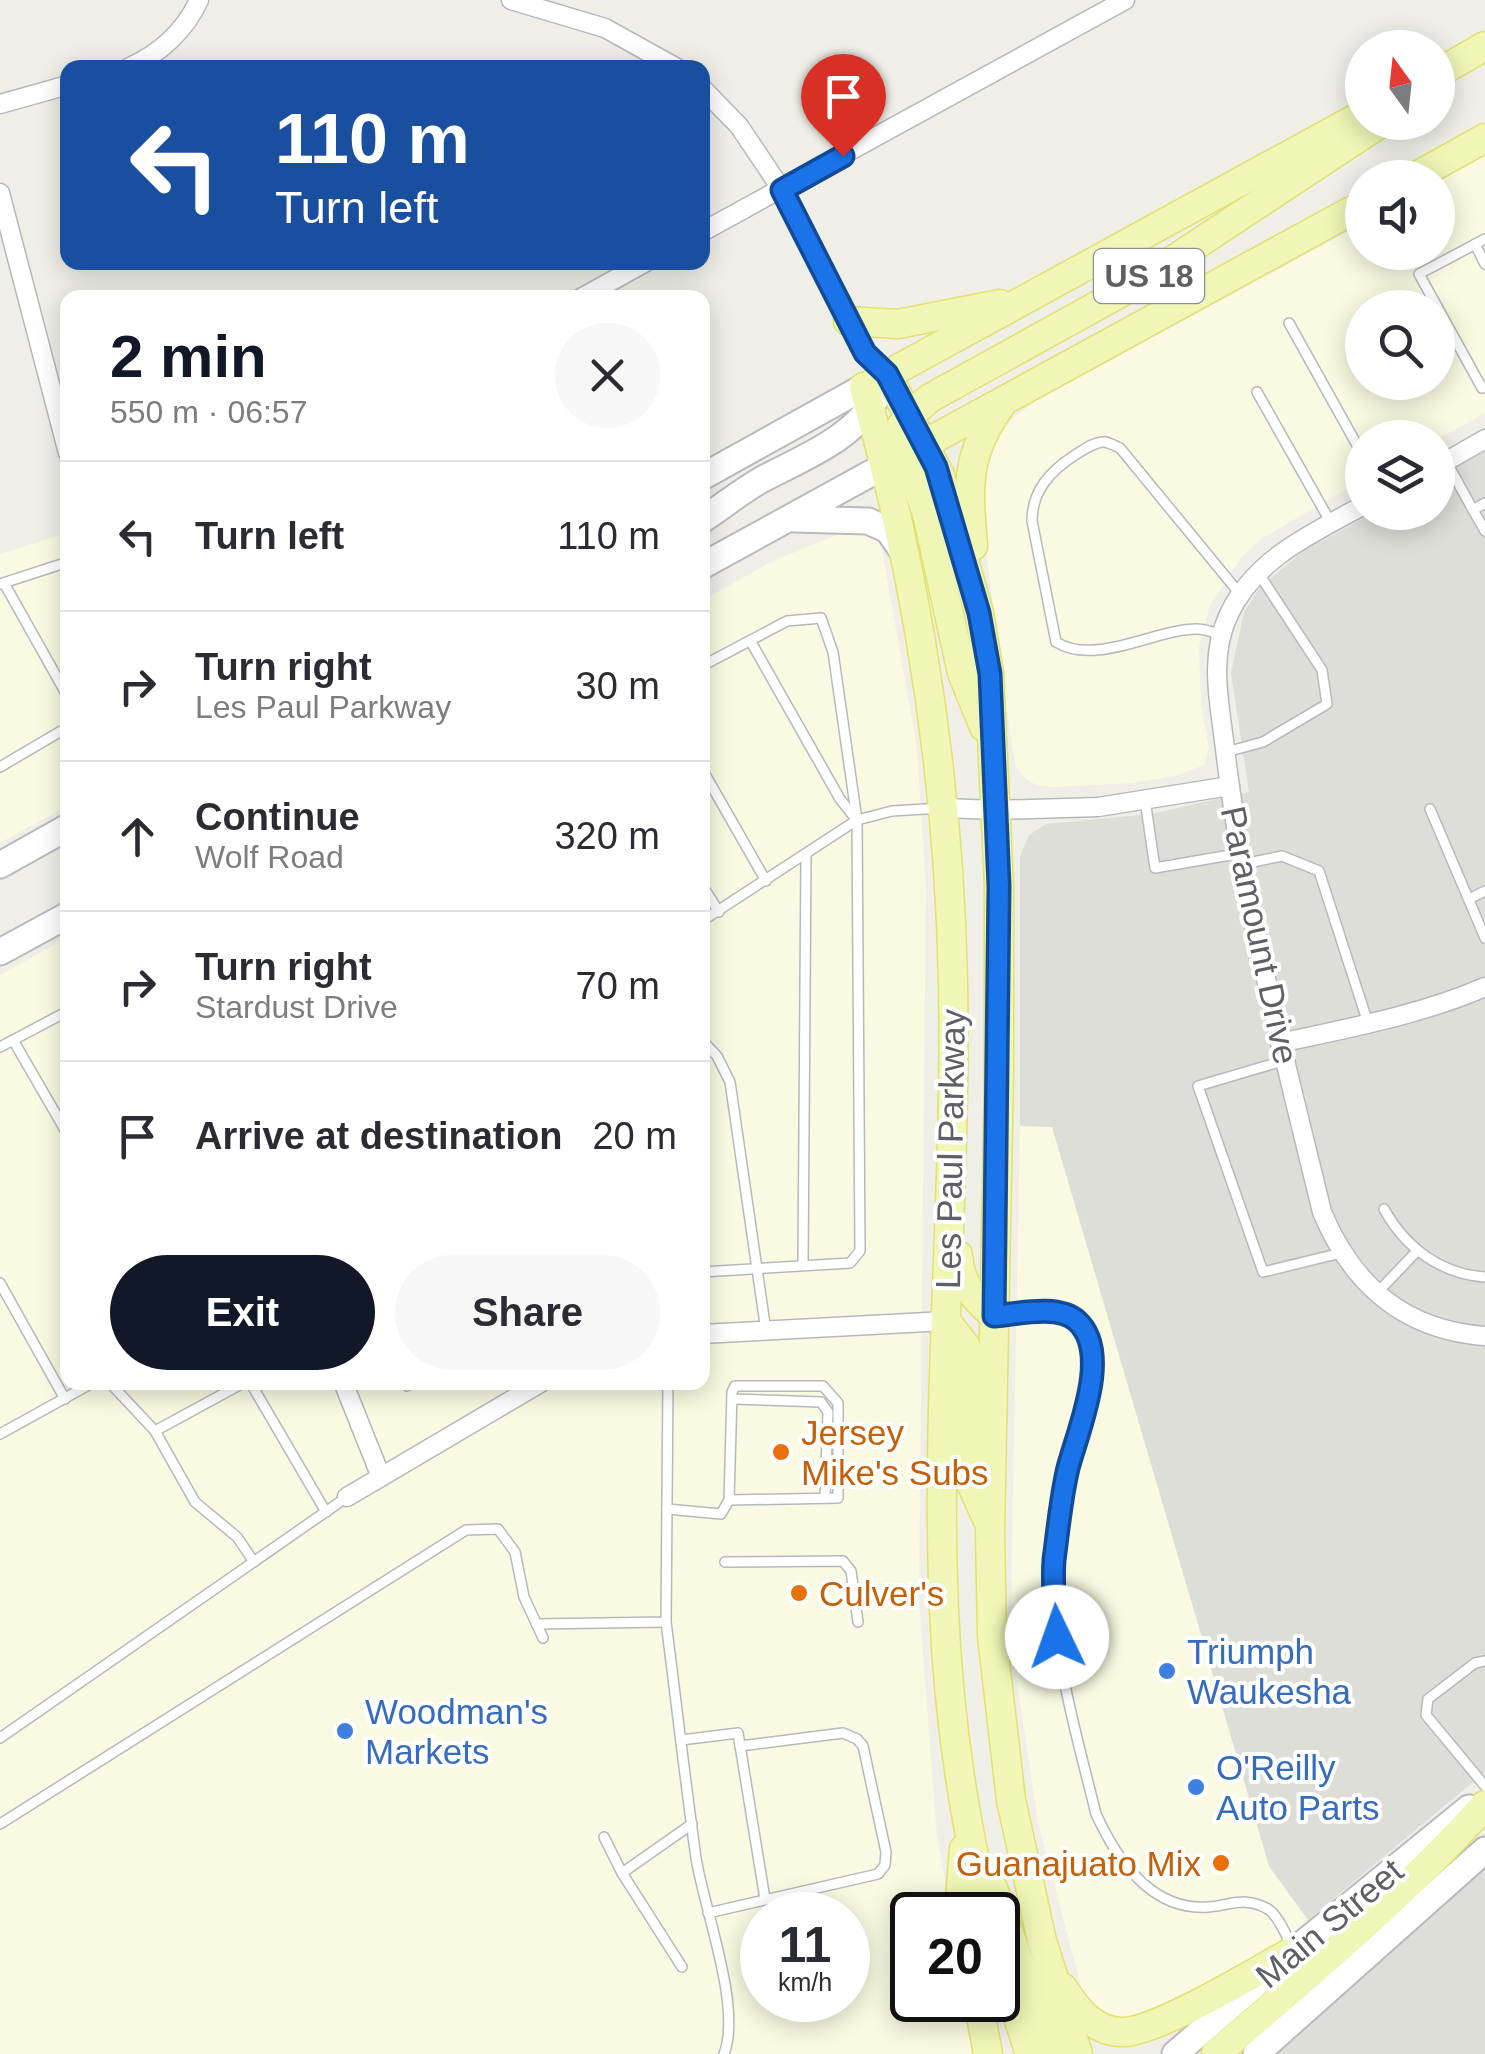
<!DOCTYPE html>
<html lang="en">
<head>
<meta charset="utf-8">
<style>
	body { margin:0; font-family:Arial,sans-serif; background:#f7f7f7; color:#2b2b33; height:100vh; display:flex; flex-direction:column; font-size:38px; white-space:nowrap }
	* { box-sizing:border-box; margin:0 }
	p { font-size:32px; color:#7c7c81 }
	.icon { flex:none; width:55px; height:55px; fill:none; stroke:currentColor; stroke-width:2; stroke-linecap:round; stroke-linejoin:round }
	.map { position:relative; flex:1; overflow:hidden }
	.details { position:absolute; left:60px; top:290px; width:650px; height:1100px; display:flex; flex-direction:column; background:#fff; border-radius:20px; box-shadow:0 5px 25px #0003 }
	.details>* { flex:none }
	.hud { position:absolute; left:60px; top:60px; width:650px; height:210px; border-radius:20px; box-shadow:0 5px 25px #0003; background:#1a4fa0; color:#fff; overflow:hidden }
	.needle { width:65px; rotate:345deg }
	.controls { position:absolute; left:1345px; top:30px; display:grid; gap:20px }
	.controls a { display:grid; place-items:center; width:110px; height:110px; border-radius:50%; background:#fff; box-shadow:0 5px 25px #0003; font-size:50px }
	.speed { position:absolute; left:740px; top:1892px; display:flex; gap:20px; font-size:50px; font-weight:700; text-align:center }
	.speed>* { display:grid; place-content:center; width:130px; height:130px; border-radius:50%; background:#fff; box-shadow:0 5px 25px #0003; line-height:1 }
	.speed small { font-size:25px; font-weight:400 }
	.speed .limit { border:5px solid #111; border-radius:15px; background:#fff; color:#111 }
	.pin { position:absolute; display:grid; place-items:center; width:85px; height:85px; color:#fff; margin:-102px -42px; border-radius:50% 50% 50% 0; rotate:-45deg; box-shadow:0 0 10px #0007 }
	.pin .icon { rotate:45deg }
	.me { position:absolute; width:110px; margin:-55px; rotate:357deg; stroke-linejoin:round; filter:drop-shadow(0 0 8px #0008) }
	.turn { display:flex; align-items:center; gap:35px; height:210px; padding:0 50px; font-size:45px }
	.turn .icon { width:130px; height:130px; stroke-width:2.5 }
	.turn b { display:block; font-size:70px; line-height:85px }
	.round { display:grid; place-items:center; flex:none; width:105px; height:105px; border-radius:52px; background:#f7f7f7 }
	.overview { display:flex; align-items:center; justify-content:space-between; height:170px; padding:0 50px }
	h1 { font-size:60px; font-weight:700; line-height:75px; color:#111827 }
	.primary-button { display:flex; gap:20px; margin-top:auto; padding:20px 50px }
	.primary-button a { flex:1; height:115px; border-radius:60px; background:#111827; color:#fff; font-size:40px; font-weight:700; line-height:115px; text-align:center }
	.primary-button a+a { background:#f7f7f7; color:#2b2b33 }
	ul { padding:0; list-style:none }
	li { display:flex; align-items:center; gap:30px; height:150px; padding:0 50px; border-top:2px solid #e1e1e2 }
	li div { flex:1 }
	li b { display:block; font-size:38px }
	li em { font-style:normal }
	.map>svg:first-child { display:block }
	.commercial { fill:#f9fae1; fill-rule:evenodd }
	.industrial { fill:#deded9 }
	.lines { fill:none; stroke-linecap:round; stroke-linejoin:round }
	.service-casing { stroke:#b7b8bc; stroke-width:12 }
	.minor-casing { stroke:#b7b8bc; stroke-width:21 }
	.secondary-casing { stroke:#b9b9bf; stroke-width:29 }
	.primary-casing { stroke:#e1e16e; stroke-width:31 }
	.service { stroke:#fff; stroke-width:9 }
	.minor { stroke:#fff; stroke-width:18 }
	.secondary { stroke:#fff; stroke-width:25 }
	.primary { stroke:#eff6b6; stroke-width:28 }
	.route-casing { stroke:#114b97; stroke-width:25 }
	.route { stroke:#1a73e8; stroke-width:18 }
	.food-dot { fill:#e8710a; stroke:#fff; stroke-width:4 }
	.shop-dot { fill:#3f7fe0; stroke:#fff; stroke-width:4 }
	.labels { text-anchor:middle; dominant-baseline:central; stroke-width:8; stroke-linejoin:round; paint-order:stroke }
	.shield { fill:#fff; stroke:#8f9094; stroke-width:2.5 }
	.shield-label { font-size:32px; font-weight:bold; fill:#5f6066 }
	.street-label { font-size:35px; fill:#5f6066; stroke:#fff }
	.food-label { font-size:35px; fill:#c56008; stroke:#fff; text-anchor:start }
	.shop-label { font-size:35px; fill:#366cbe; stroke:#fff; text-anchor:start }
</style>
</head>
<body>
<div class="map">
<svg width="1485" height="2054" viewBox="0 0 1485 2054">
	<rect width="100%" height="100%" fill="#efefe8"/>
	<g class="commercial">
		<path d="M1485,156V413L1438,439L1362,438V480L1261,539L1241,558L1210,605L1199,647L1201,705L1209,748L1204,765L1176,776L1132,783L1054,787L1036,785L1025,778L1016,767L1012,746L979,499L987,457L998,436L1013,418L1036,401L1362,224V252H1438V182ZM1362,308H1438V382H1362Z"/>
		<path d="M854,528L877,539L882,550L917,748L926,887L919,1601L937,1836L952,1915H912V2000H970L980,2054H0V975L67,938L68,1382H702L703,600L771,562ZM762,1915H848V2000H762Z"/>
		<polygon points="67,533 67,806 0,843 0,554"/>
		<polygon points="1020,1126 1052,1126 1269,1866 1308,1920 1266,1955 1147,2019 1125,2021 1105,2015 1082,1990 1038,1823 1015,1668 1011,1595"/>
	</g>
	<g class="industrial">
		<polygon points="1485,451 1485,1772 1308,1920 1269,1866 1052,1127 1020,1126 1020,856 1029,835 1046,824 1151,814 1249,792 1231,673 1244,612 1260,587 1305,550 1373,513 1438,512 1438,477"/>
		<polygon points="1485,1869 1485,2054 1274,2054"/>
	</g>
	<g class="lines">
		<defs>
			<g id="service">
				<polyline points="1485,239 1419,274 1482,388 1485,387"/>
				<polyline points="1475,244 1485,264"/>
				<polyline points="1289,323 1362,454"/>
				<polyline points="1257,392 1331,523"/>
				<polyline points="1446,461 1473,510"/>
				<polyline points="1485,503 1473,510 1485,531"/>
				<polyline points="4,583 68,697"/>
				<polyline points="0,584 68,562"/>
				<path d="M1221,634C1214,633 1205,629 1198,629C1157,628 1096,667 1056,642L1032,521C1032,491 1050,471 1075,455C1083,450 1095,441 1105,442C1110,443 1115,446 1120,448L1240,594"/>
				<polyline points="751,642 840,799 855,818"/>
				<polyline points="702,666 787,621 821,618 833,652 857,820 860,1251 850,1263 702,1272"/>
				<polyline points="1226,752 1263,742 1327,704 1322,670 1259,574"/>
				<polyline points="0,767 68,727"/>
				<polyline points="702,769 766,881"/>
				<polyline points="1145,800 1155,868 1242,853"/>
				<polyline points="1430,809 1485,938"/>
				<polyline points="1243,864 1282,856 1319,871 1368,1023"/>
				<polyline points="702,885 719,912"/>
				<polyline points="1469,899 1485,891"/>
				<polyline points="702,921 857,820 892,811 941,808"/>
				<polyline points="13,1040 68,1135"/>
				<polyline points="702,1040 717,1056 730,1082 766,1331"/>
				<polyline points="0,1047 68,1011"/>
				<polyline points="1286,1060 1198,1086 1263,1272 1341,1253"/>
				<path d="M1384,1209C1405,1247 1440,1274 1485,1277"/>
				<polyline points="803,1264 806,855"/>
				<polyline points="0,1283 65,1399"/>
				<polyline points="1377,1293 1416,1252"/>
				<path d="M997,1316C1024,1314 1074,1301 1087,1334C1104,1377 1078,1428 1068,1468C1061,1499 1055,1536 1054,1567C1051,1652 1076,1732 1096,1814C1117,1860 1152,1911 1208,1907C1232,1905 1245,1896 1268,1909C1279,1916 1286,1936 1293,1948"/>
				<polyline points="109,1382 155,1431"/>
				<polyline points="245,1382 155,1431 195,1502 237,1537 254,1562"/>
				<polyline points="250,1382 326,1512"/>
				<polyline points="405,1382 407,1386 412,1382"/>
				<polyline points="732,1399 821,1402 828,1412 825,1498"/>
				<polyline points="0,1434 94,1382"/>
				<polyline points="667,1509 721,1514 729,1500 732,1392 735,1386 823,1386 838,1403 838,1498 729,1500"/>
				<polyline points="725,1562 843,1561 851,1571 858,1622"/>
				<path d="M666,1622C676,1700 685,1779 696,1858C704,1909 742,2007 724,2054"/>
				<polyline points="536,1624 666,1622 668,1382"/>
				<polyline points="1485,1661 1475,1663 1428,1699 1426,1715 1485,1786"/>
				<polyline points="0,1738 347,1497"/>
				<polyline points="681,1740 738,1733 765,1899"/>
				<polyline points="0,1824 466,1530 498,1529 515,1552 524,1597 543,1638"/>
				<polyline points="604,1837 622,1873 682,1967"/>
				<polyline points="622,1873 692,1824"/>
				<polyline points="708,1913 878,1874 885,1865 886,1852 863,1746 857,1739 843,1733 740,1746"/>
			</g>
			<g id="minor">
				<polyline points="511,0 605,28 677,68"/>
				<path d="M128,68C159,54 185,31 199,0"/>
				<polyline points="702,88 739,126 782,190 865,353 887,375"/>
				<polyline points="0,104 68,85"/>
				<polyline points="0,193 68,453"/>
				<polyline points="702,232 1125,0"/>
				<polyline points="581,298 646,262"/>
				<polyline points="1438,466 1485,439"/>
				<path d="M1362,506C1311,534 1255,559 1229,614C1208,658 1220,704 1225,749C1244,907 1285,1059 1322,1212C1353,1286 1404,1330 1485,1336"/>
				<polyline points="943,808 996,810 1098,807 1230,786"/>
				<path d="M1280,1043C1349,1028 1420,1015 1485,987"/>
				<polyline points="702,1334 946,1321"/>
				<polyline points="343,1382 381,1477"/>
				<polyline points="347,1497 542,1382"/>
			</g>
			<g id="secondary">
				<polyline points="702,477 864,387"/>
				<polyline points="794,519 868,521 888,530 903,552"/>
				<path d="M702,520C722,507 740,492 761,480C804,457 855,439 879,393"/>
				<polyline points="702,566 886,465"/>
				<polyline points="0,865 68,827"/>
				<polyline points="0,952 68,915"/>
				<polyline points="1175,2054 1295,1950 1469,1808"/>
				<polyline points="1256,2054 1485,1850"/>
			</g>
			<g id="primary">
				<polyline points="1438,73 1485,46"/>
				<polyline points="1413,178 1485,138"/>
				<polyline points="848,321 898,324 1000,304"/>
				<polyline points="887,375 940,475 979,613 989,673 999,886 999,1075 990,1533 992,1636 1011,1800 1042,1941 1078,2054"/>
				<polyline points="874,382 1362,115"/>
				<path d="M864,387C918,580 949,782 953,982C957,1191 935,1400 944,1609C948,1712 963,1815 987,1915"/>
				<polyline points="898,431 909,416 930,398 1140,282 1382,122"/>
				<polyline points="901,437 927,514 962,673 984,727"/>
				<polyline points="886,465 1362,205"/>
				<path d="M973,546C968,484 965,454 1003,402"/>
				<path d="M958,1255C960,1285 973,1296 994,1316"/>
				<polyline points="946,1321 965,1345 970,1362 970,1481 987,1519"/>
				<polyline points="992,1886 1052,2054"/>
				<polyline points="963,1915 960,1897 964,1849"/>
				<polyline points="998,1956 1030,2054"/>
				<path d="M1063,1988C1077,2010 1095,2033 1124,2032C1159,2031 1260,1969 1295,1950"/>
				<polyline points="978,2000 988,2054"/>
				<path d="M1216,2054C1309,1974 1403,1896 1485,1805"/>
			</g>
		</defs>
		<use href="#service" class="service-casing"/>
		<use href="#minor" class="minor-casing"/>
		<use href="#secondary" class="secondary-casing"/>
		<use href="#primary" class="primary-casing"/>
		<use href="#service" class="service"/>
		<use href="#minor" class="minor"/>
		<use href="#secondary" class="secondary"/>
		<use href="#primary" class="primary"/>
	</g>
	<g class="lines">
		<defs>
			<path id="route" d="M843,156L782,190L865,353L887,374L936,467L979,613L990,674L999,886L994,1316C1017,1314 1058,1304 1077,1321C1112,1353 1078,1430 1068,1468C1061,1497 1058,1530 1054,1560C1052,1585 1055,1612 1057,1637"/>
		</defs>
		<use href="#route" class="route-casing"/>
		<use href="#route" class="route"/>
	</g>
	<g class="food-dot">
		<circle cx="781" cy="1452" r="10"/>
		<circle cx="799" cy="1593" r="10"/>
		<circle cx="1221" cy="1863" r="10"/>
	</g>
	<g class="shop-dot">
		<circle cx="1167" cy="1671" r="10"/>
		<circle cx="345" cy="1731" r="10"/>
		<circle cx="1196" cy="1787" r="10"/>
	</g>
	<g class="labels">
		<rect class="shield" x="1094" y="249" width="110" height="54" rx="8"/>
		<g class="shield-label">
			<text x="1149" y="276">US 18</text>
		</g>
		<g class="street-label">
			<text transform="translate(1260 935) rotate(78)">Paramount Drive</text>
			<text transform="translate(950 1149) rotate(-89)">Les Paul Parkway</text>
			<text transform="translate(1329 1923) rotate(-40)">Main Street</text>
		</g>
		<g class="food-label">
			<text x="801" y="1432">Jersey<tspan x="801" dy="40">Mike's Subs</tspan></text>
			<text x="819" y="1593">Culver's</text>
			<text x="1201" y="1863" text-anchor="end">Guanajuato Mix</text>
		</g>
		<g class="shop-label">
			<text x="1187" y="1651">Triumph<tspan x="1187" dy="40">Waukesha</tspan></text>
			<text x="365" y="1711">Woodman's<tspan x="365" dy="40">Markets</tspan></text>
			<text x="1216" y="1767">O'Reilly<tspan x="1216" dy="40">Auto Parts</tspan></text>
		</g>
	</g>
</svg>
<div class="controls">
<a><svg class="needle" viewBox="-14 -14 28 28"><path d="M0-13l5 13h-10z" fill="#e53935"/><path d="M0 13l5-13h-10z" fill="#7c7c81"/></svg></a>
<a><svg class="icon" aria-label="sound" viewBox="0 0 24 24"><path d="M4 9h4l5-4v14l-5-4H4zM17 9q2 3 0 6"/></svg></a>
<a><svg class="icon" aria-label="search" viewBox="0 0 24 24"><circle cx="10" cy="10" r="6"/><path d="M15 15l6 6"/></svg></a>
<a><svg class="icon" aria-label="layers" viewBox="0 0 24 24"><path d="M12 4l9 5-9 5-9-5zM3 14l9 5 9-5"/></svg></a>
</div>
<div class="speed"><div>11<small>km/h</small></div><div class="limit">20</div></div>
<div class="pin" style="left:843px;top:156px;background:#d93025"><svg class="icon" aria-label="arrive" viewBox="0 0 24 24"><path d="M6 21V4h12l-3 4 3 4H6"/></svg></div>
<svg class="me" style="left:1057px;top:1637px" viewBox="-20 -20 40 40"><circle r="19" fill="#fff"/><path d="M0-13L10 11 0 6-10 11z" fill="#1a73e8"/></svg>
<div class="hud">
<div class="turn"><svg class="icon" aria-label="left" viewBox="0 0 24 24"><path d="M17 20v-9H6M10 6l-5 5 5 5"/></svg><div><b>110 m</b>Turn left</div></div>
</div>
<section class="details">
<div class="overview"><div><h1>2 min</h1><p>550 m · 06:57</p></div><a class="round"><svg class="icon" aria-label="close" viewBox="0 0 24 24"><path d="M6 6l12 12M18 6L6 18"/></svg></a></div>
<ul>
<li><svg class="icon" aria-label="left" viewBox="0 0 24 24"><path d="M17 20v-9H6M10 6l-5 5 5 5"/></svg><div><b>Turn left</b></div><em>110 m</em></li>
<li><svg class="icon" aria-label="right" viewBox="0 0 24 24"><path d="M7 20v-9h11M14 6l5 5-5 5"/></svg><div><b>Turn right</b><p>Les Paul Parkway</p></div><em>30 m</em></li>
<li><svg class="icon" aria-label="ahead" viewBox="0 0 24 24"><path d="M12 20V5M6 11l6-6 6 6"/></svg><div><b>Continue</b><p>Wolf Road</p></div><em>320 m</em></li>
<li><svg class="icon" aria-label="right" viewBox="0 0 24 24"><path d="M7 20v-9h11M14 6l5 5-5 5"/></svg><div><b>Turn right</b><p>Stardust Drive</p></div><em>70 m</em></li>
<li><svg class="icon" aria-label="arrive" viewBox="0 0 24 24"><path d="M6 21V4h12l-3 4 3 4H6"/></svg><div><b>Arrive at destination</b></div><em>20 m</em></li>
</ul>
<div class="primary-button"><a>Exit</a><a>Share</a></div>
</section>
</div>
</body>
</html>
